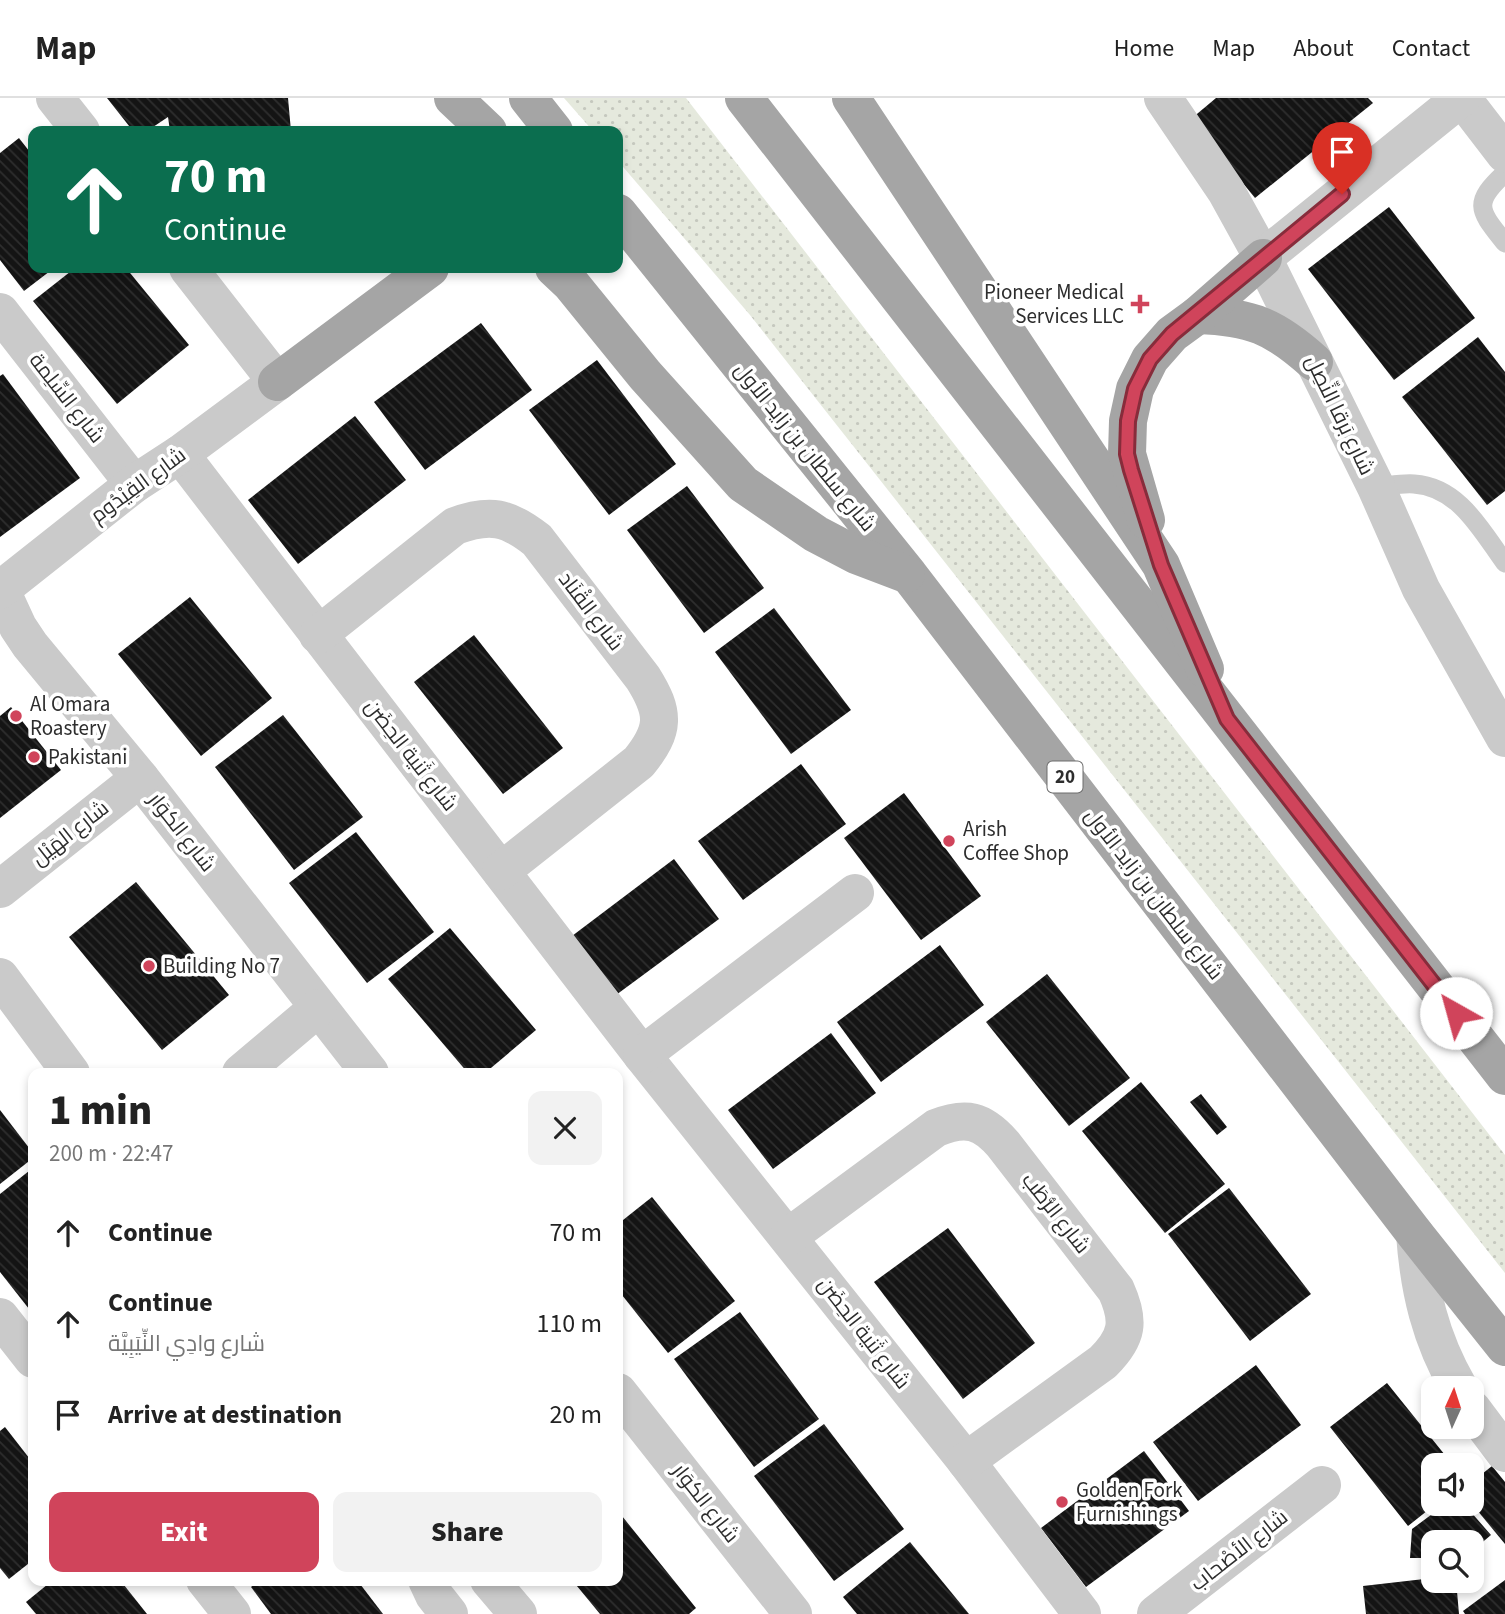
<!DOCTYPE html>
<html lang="en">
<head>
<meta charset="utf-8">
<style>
	body { margin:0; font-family:"Source Sans 3",Cairo,sans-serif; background:#f2f2f2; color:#222; height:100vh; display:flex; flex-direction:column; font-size:26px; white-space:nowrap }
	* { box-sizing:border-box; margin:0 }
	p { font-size:23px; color:#767676 }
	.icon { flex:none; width:38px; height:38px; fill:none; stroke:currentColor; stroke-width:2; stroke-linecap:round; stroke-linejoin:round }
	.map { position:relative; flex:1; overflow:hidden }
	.side { position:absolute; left:28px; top:970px; width:595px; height:518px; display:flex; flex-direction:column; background:#fff; border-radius:14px; box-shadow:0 4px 10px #0003 }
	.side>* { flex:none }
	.hud { position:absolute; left:28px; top:28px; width:595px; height:147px; border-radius:14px; box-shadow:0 4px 10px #0003; background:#0b6e4f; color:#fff; overflow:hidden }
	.needle { width:46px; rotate:3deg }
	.tools { position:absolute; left:1421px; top:1278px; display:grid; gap:14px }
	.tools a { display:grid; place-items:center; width:63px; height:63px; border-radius:14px; background:#fff; box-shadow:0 4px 10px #0003; font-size:35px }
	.pin { position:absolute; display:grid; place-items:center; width:60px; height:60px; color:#fff; margin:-72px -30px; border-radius:50% 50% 50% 0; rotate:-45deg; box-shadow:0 0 7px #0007 }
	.pin .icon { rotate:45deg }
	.me { position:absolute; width:77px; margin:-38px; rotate:322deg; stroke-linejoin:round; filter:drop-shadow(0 0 5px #0008) }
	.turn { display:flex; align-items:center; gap:24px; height:147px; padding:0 21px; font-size:32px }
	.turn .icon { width:91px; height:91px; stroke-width:2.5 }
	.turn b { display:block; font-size:49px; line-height:60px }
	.round { display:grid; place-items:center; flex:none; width:74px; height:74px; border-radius:14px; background:#f2f2f2 }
	.overview { display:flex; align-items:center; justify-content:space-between; height:119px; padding:0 21px }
	h1 { font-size:42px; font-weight:800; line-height:52px }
	.action { display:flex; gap:14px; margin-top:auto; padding:14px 21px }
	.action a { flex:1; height:80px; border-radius:14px; background:#d0445b; color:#fff; font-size:28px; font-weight:800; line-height:80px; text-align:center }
	.action a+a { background:#f2f2f2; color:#222 }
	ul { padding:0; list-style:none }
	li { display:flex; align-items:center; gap:21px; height:91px; padding:0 21px }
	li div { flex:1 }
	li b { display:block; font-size:26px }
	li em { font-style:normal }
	header { display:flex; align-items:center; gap:42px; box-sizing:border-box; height:98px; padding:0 35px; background:#fff; border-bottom:2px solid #e0e0e0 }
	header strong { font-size:33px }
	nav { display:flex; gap:38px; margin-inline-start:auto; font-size:24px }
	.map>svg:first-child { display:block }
	.grass { fill:url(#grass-dots) }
	.building { fill:url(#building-back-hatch) }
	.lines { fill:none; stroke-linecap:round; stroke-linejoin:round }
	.lane { stroke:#cacaca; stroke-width:19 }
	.street { stroke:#cacaca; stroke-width:38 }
	.primary { stroke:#a5a5a5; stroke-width:38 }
	.route-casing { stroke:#872c3b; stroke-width:18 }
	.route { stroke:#d0445b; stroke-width:12 }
	.poi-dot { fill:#d0445b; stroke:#fff; stroke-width:2.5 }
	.labels { text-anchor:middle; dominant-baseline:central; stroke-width:7; stroke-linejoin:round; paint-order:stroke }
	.shield { fill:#fff; stroke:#6c6c6c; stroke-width:2 }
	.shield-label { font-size:19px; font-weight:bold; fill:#2d2d2d }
	.poi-label { font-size:21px; fill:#2d2d2d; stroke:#fff; text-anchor:start }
	.street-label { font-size:21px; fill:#2d2d2d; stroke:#fff }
</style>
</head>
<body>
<header>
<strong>Map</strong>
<nav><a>Home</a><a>Map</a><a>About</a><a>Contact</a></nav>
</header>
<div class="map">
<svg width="1505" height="1516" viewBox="0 0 1505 1516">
	<defs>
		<pattern id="grass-dots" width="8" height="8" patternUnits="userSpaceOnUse" patternTransform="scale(1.75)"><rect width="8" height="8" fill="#e5e9dd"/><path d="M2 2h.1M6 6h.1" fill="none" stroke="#c5c8be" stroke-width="1.8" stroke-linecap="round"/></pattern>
		<pattern id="building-back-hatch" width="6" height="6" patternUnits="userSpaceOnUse" patternTransform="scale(1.75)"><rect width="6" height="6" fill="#141414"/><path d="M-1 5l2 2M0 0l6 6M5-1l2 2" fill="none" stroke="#2e2e2e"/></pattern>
	</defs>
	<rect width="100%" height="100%" fill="#fff"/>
	<polygon class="grass" points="564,0 686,0 1505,1057 1505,1175 750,217 618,63 618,33 593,33"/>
	<g class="building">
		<polygon points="107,0 288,0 291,33 170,33 168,19 147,33 133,33"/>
		<polygon points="1216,0 1368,0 1373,5 1255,100 1191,21"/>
		<polygon points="19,40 33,58 33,170 54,170 24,193 0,162 0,55"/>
		<polygon points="1389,109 1475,220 1394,282 1308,171"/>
		<polygon points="75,170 126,170 189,247 117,306 33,203"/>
		<polygon points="481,225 532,292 425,372 374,304"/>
		<polygon points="1478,239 1505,274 1505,393 1487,407 1402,299"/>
		<polygon points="597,262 676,366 609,417 529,312"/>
		<polygon points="3,276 80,380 0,439 0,278"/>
		<polygon points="355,318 406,382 298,466 248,402"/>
		<polygon points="687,388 764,490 704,535 627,432"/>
		<polygon points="190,499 272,600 201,658 118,556"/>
		<polygon points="774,510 851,612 791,656 715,554"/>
		<polygon points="474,537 563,650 503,696 414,584"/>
		<polygon points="11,609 61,672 0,720 0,618"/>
		<polygon points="283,617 363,719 294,772 215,669"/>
		<polygon points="801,666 846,726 743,802 698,743"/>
		<polygon points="904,695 981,798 921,842 844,740"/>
		<polygon points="356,734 434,834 367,885 289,785"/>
		<polygon points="674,761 719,821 616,897 572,838"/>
		<polygon points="136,784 229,897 162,952 69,839"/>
		<polygon points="450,830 536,932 485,975 468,975 388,881"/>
		<polygon points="940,847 984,907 881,984 837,924"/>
		<polygon points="1047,876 1130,980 1069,1028 986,924"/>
		<polygon points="831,935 876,995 773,1071 728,1012"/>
		<polygon points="1141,984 1225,1086 1165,1135 1082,1033"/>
		<polygon points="1201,996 1227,1029 1217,1037 1190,1004"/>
		<polygon points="0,1012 33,1055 33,1060 0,1086"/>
		<polygon points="29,1073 33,1079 33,1216 0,1174 0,1096"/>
		<polygon points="1229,1090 1311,1196 1250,1243 1168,1136"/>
		<polygon points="652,1099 735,1203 668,1255 618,1192 618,1126"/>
		<polygon points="948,1130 1035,1245 963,1301 874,1184"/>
		<polygon points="740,1214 819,1321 754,1369 674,1261"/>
		<polygon points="1256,1267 1301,1327 1198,1403 1153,1344"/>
		<polygon points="1387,1285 1453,1367 1433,1367 1433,1405 1437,1405 1408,1428 1330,1329"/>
		<polygon points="824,1326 904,1431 834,1483 754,1378"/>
		<polygon points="5,1329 33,1365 33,1462 9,1481 0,1470 0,1333"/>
		<polygon points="1144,1353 1189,1413 1086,1489 1041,1430"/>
		<polygon points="1492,1368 1505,1384 1505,1446 1472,1406 1472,1384"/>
		<polygon points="1447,1405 1463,1405 1491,1437 1472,1453 1472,1444 1433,1444 1433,1460 1410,1460 1412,1431"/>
		<polygon points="618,1413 696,1510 689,1516 600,1516 572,1482 618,1482"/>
		<polygon points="910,1444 969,1516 857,1516 843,1499"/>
		<polygon points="1433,1480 1433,1482 1456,1482 1459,1516 1366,1516 1363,1488"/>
		<polygon points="53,1482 120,1482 147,1516 36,1516 26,1504"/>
		<polygon points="260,1482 357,1482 383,1516 271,1516 251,1489"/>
		<polygon points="1505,1482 1505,1516 1465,1516 1463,1513"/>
	</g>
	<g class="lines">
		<g class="lane">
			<path d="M1505,75C1471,106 1480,113 1505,145"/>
			<path d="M1376,389C1388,388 1402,385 1414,386C1459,389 1481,432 1505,465"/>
		</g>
		<g class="street">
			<polyline points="55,0 81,33"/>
			<polyline points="1163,0 1226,93 1263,160 1376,389 1421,491 1505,640"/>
			<polyline points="1462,0 1505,56"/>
			<polyline points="1263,160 1461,0"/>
			<polyline points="0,214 134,386"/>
			<polyline points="180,356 642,957 966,1363 1082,1516"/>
			<polyline points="0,490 18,529 30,547 140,680 370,975"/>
			<polyline points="0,492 134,386 180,356 277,284 188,170"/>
			<path d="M318,537L455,428C490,415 508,419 537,442L643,580C665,615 665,632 639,664L501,773"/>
			<polyline points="0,791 140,680"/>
			<polyline points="0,879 71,975"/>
			<polyline points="642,957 855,795"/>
			<polyline points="241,975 318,910"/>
			<path d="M1415,1136C1419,1192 1430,1240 1459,1290"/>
			<path d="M788,1139L936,1030C966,1018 982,1022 1003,1046L1116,1192C1130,1223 1128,1239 1103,1264L966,1363"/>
			<polyline points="0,1219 33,1261"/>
			<polyline points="618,1294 793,1516"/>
			<polyline points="1472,1311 1505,1355"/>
			<polyline points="205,1482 232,1516"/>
			<polyline points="427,1482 434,1497 449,1516"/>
			<polyline points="489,1482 518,1516"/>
			<polyline points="1156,1516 1322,1387"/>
		</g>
		<g class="primary">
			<polyline points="453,0 488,33"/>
			<polyline points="528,0 554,33"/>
			<polyline points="744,0 1505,978"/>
			<polyline points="851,0 1161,467 1205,571"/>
			<polyline points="618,115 909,477 1415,1136 1505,1249"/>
			<polyline points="554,170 571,186 645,277 743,386 816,436 856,457 906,476"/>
			<path d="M1198,217C1251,219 1274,228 1314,264"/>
			<polyline points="277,284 430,170"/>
			<polyline points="1146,422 1127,356 1128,323 1135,291 1150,261 1172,236 1198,217 1263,160"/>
		</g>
	</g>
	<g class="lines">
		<defs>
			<polyline id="route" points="1342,96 1172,236 1150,261 1135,291 1128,323 1127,356 1131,372 1161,467 1227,621 1456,915"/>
		</defs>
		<use href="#route" class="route-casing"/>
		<use href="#route" class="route"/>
	</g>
	<g class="poi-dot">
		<path d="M1136.5 195.5h7v7h7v7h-7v7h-7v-7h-7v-7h7z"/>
		<circle cx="16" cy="618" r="7"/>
		<circle cx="34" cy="659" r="7"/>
		<circle cx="949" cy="743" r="7"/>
		<circle cx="149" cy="868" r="7"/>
		<circle cx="1062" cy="1404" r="7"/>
	</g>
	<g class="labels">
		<rect class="shield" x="1047.5" y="663.5" width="35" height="31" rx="5"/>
		<g class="shield-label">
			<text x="1065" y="679">20</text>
		</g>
		<g class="poi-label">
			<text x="1124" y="194" text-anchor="end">Pioneer Medical<tspan x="1124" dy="24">Services LLC</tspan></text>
			<text x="30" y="606">Al Omara<tspan x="30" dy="24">Roastery</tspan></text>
			<text x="48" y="659">Pakistani</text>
			<text x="963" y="731">Arish<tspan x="963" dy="24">Coffee Shop</tspan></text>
			<text x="163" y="868">Building No 7</text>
			<text x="1076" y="1392">Golden Fork<tspan x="1076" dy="24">Furnishings</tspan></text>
		</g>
		<g class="street-label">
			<text transform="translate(67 300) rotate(52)">شارع السِّلِمة</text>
			<text transform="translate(1340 317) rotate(64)">شارع بَرقا النِّصِل</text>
			<text transform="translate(805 349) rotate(51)">شارع سلطان بن زايد الأول</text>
			<text transform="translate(138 387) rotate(-36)">شارع القِيْدُوم</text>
			<text transform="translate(591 513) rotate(53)">شارع القْنَاد</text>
			<text transform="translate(411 657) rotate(52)">شارع ثَنية الحِضَن</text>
			<text transform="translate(182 734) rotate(52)">شارع الكوَار</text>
			<text transform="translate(70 735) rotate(-38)">شارع الهَيْل</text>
			<text transform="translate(1154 796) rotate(52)">شارع سلطان بن زايد الأول</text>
			<text transform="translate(1056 1115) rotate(52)">شارع الرُّطَب</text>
			<text transform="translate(864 1235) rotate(52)">شارع ثَنية الحِضَن</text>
			<text transform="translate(706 1405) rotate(52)">شارع الكوَار</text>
			<text transform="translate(1239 1452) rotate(-38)">شارع الأصْحاب</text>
		</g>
	</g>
</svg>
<div class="tools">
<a><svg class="needle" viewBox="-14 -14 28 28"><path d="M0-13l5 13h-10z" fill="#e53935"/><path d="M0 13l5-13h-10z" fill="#767676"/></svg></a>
<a><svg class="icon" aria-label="sound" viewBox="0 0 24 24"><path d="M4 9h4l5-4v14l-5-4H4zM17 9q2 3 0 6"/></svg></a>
<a><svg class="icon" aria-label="search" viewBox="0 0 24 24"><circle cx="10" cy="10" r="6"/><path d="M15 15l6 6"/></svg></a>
</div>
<div class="pin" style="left:1342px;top:96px;background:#d93025"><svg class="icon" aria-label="arrive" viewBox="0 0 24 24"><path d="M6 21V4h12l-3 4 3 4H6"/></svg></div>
<svg class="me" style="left:1456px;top:915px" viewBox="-20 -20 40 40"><circle r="19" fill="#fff"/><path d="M0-13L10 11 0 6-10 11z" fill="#d0445b"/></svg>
<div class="hud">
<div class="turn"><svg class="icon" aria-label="ahead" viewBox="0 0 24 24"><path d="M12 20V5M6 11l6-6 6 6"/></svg><div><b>70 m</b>Continue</div></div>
</div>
<section class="side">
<div class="overview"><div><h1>1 min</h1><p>200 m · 22:47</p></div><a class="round"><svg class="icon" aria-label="close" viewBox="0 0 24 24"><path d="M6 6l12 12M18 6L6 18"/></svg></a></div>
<ul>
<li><svg class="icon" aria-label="ahead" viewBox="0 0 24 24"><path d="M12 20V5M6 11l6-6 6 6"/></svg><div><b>Continue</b></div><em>70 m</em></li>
<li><svg class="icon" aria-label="ahead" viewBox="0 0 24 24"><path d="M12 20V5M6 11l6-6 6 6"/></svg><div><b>Continue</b><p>شارع وادِي النِّيَبِيَّة</p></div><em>110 m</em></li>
<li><svg class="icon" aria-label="arrive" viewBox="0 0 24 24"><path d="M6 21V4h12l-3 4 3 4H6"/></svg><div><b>Arrive at destination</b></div><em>20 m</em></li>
</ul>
<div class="action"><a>Exit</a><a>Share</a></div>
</section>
</div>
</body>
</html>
